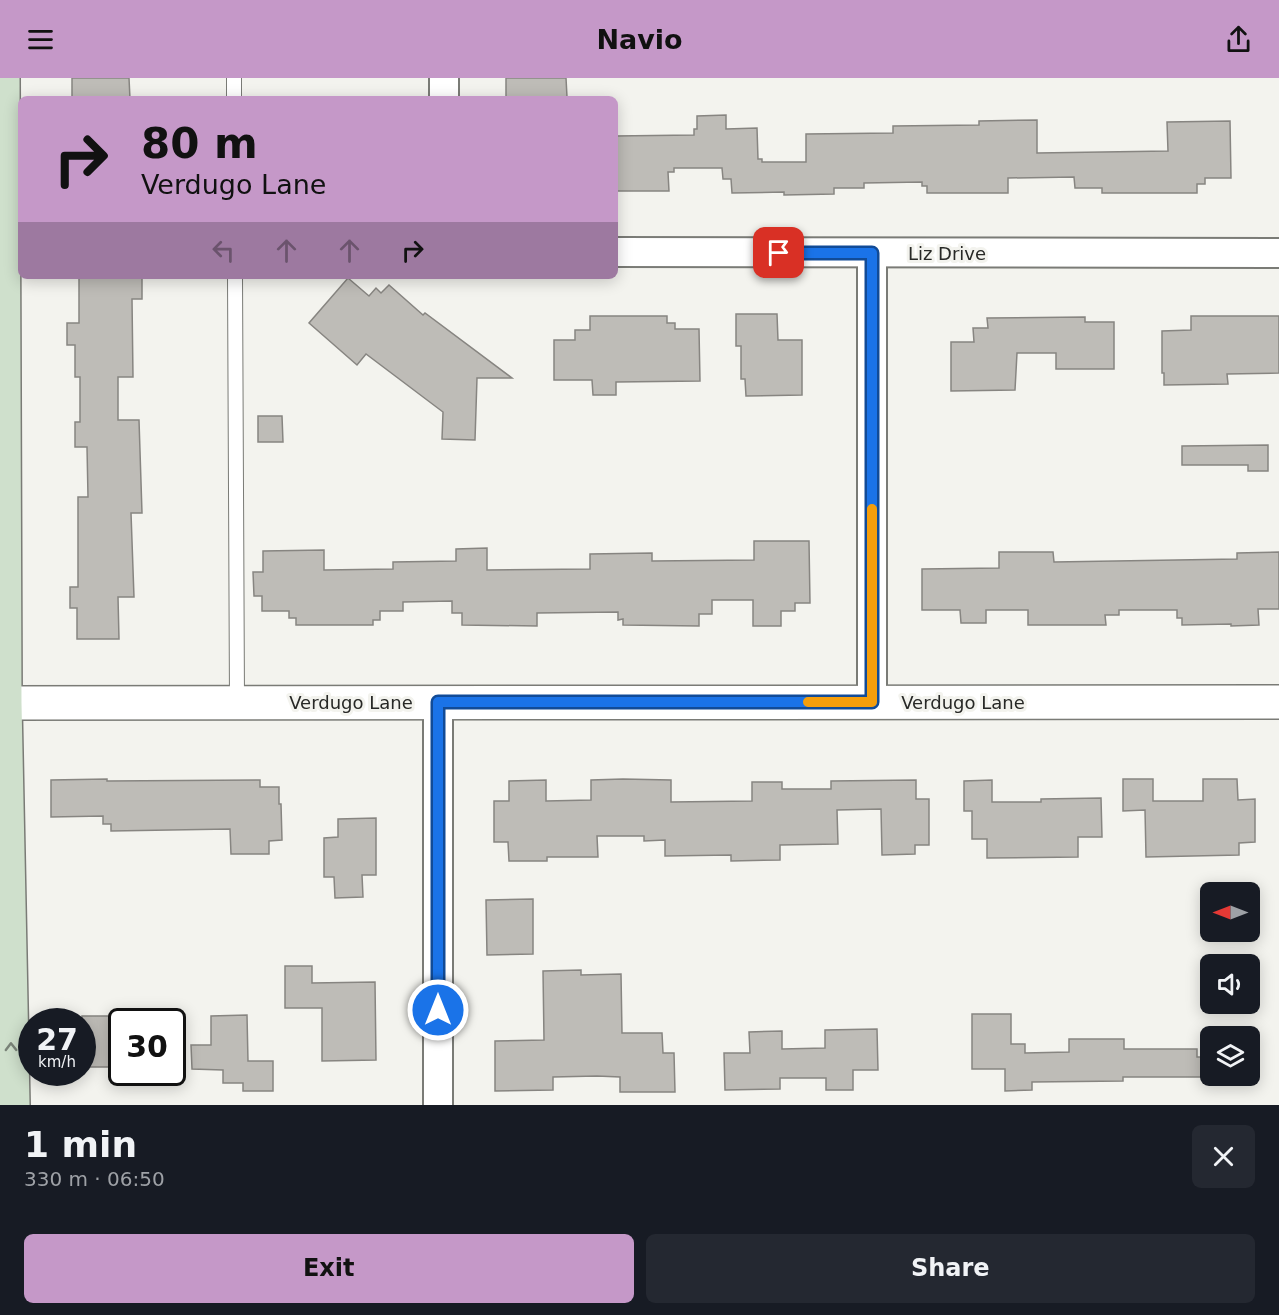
<!DOCTYPE html>
<html lang="en">
<head>
<meta charset="utf-8">
<style>
	body { margin:0; font-family:"DejaVu Sans",sans-serif; background:#242831; color:#f1f3f6; height:100vh; display:flex; flex-direction:column; font-size:22px; white-space:nowrap }
	* { box-sizing:border-box; margin:0 }
	p { font-size:20px; color:#9ea1a6 }
	.icon { flex:none; width:33px; height:33px; fill:none; stroke:currentColor; stroke-width:2; stroke-linecap:round; stroke-linejoin:round }
	.map { position:relative; height:1027px; overflow:hidden }
	.drawer { display:flex; flex-direction:column; background:#171b24; flex:1 }
	.drawer>* { flex:none }
	.hud { position:absolute; left:18px; top:18px; width:600px; height:183px; border-radius:9px; box-shadow:0 3px 15px #0003; background:#c598c8; color:#111; overflow:hidden }
	.needle { width:39px; rotate:270deg }
	.controls { position:absolute; left:1200px; top:804px; display:grid; gap:12px }
	.controls a { display:grid; place-items:center; width:60px; height:60px; border-radius:9px; background:#171b24; box-shadow:0 3px 15px #0003; font-size:30px }
	.speed { position:absolute; left:18px; top:930px; display:flex; gap:12px; font-size:30px; font-weight:700; text-align:center }
	.speed>* { display:grid; place-content:center; width:78px; height:78px; border-radius:50%; background:#171b24; box-shadow:0 3px 15px #0003; line-height:1 }
	.speed small { font-size:15px; font-weight:400 }
	.speed .limit { border:3px solid #111; border-radius:9px; background:#fff; color:#111 }
	.pin { position:absolute; display:grid; place-items:center; width:51px; height:51px; color:#fff; margin:-26px; border-radius:12px; box-shadow:0 3px 9px #0006 }
	.me { position:absolute; width:66px; margin:-33px; rotate:0deg; stroke-linejoin:round; filter:drop-shadow(0 0 4px #0008) }
	.turn { display:flex; align-items:center; gap:21px; height:126px; padding:0 24px; font-size:27px }
	.turn .icon { width:78px; height:78px; stroke-width:2.5 }
	.turn b { display:block; font-size:42px; line-height:51px }
	.lanes { display:flex; align-items:center; height:57px; padding:0 24px; background:#0003; justify-content:center; gap:30px; direction:ltr }
	.lanes .off { opacity:.35 }
	.round { display:grid; place-items:center; flex:none; width:63px; height:63px; border-radius:9px; background:#242831 }
	.summary { display:flex; align-items:center; justify-content:space-between; height:102px; padding:0 24px }
	h1 { font-size:36px; font-weight:800; line-height:45px }
	.cta { display:flex; gap:12px; margin-top:auto; padding:12px 24px }
	.cta a { flex:1; height:69px; border-radius:9px; background:#c598c8; color:#111; font-size:24px; font-weight:800; line-height:69px; text-align:center }
	.cta a+a { background:#242831; color:#f1f3f6 }
	header { display:flex; justify-content:space-between; align-items:center; height:78px; padding:0 24px; background:#c598c8; color:#111; font-size:27px; font-weight:800 }
	.map>svg:first-child { display:block }
	.building { fill:#bebcb7; stroke:#878581; stroke-width:1.5 }
	.lines { fill:none; stroke-linecap:round; stroke-linejoin:round }
	.service-casing { stroke:#7a7b76; stroke-width:16 }
	.minor-casing { stroke:#7a7b76; stroke-width:32 }
	.tertiary-casing { stroke:#7a7b76; stroke-width:36 }
	.secondary-casing { stroke:#7a7b76; stroke-width:36 }
	.service { stroke:#fff; stroke-width:14 }
	.minor { stroke:#fff; stroke-width:28 }
	.tertiary { stroke:#fff; stroke-width:33 }
	.secondary { stroke:#cfe0cc; stroke-width:33 }
	.oneway { stroke:#7b8479 }
	.route-casing { stroke:#114b97; stroke-width:15 }
	.route { stroke:#1a73e8; stroke-width:10 }
	.slow { stroke:#f59e0b; stroke-width:10 }
	.labels { text-anchor:middle; dominant-baseline:central; stroke-width:6; stroke-linejoin:round; paint-order:stroke }
	.street-label { font-size:18px; fill:#272826; stroke:#f3f3ee }
</style>
</head>
<body>
<header><svg class="icon" aria-label="menu" viewBox="0 0 24 24"><path d="M4 6h16M4 12h16M4 18h16"/></svg>Navio<svg class="icon" aria-label="share" viewBox="0 0 24 24"><path d="M12 15V3M7 8l5-5 5 5M5 13v7h14v-7"/></svg></header>
<div class="map">
<svg width="1279" height="1027" viewBox="0 0 1279 1027">
	<rect width="100%" height="100%" fill="#f3f3ee"/>
	<g class="building">
		<polygon points="72,0 129,0 130,21 72,21"/>
		<polygon points="506,0 566,0 567,19 506,20"/>
		<polygon points="726,37 726,51 757,50 758,81 762,81 762,84 806,84 806,56 893,55 893,48 979,47 979,43 1037,42 1037,75 1168,73 1167,44 1230,43 1231,100 1205,100 1205,106 1197,106 1197,115 1102,115 1102,110 1075,110 1074,99 1008,100 1008,115 927,115 927,108 922,108 922,104 864,105 864,110 834,110 834,116 784,117 784,114 732,115 731,101 723,101 722,90 674,90 674,94 668,94 669,113 615,113 615,58 694,57 694,51 697,51 697,38"/>
		<polygon points="79,198 142,198 142,221 132,221 133,299 118,299 118,342 139,342 142,435 131,435 134,519 118,519 119,561 77,561 77,530 70,530 70,509 78,509 78,419 88,419 87,369 75,369 75,344 80,344 80,299 75,299 75,267 67,267 67,245 79,245"/>
		<polygon points="348,200 369,218 376,210 381,215 389,207 423,237 425,235 512,300 477,300 475,362 442,361 443,334 366,276 357,287 309,245"/>
		<polygon points="736,236 777,236 778,262 802,262 802,317 746,318 745,301 741,301 741,268 736,268"/>
		<polygon points="590,238 667,238 667,245 675,245 675,251 699,251 700,303 616,304 616,317 593,317 592,302 554,302 554,262 575,262 575,252 590,252"/>
		<polygon points="1191,238 1279,238 1279,295 1227,296 1228,306 1164,307 1164,295 1162,295 1162,253 1191,252"/>
		<polygon points="1085,239 1085,244 1114,244 1114,291 1056,291 1056,275 1017,275 1015,312 951,313 951,264 974,264 973,250 988,250 987,240"/>
		<polygon points="258,338 282,338 283,364 258,364"/>
		<polygon points="1268,367 1268,393 1248,393 1248,387 1182,387 1182,368"/>
		<polygon points="754,463 809,463 810,525 795,525 795,533 781,533 781,548 753,548 753,522 712,522 712,536 699,536 699,548 623,547 623,541 618,542 618,534 537,535 537,548 462,547 462,535 452,535 452,523 403,524 403,533 380,533 380,542 373,542 373,547 296,547 296,540 289,540 289,533 262,533 262,518 254,518 253,494 263,494 263,473 324,472 324,492 393,491 393,484 456,483 456,471 487,470 487,492 590,491 590,476 652,475 652,483 754,482"/>
		<polygon points="999,474 1053,474 1054,484 1237,481 1237,475 1279,474 1279,531 1258,531 1259,547 1231,548 1231,546 1182,547 1182,540 1177,540 1177,532 1119,532 1119,537 1105,537 1106,547 1028,547 1028,532 986,532 986,545 961,545 960,532 922,532 922,491 999,490"/>
		<polygon points="107,701 107,703 260,702 260,709 279,709 279,726 281,726 282,762 269,763 269,776 231,776 230,751 111,753 111,746 103,746 103,738 51,739 51,702"/>
		<polygon points="623,701 671,702 671,724 752,723 752,704 782,704 782,711 831,711 831,703 916,702 916,721 929,721 929,767 915,767 915,776 882,777 881,731 837,732 838,766 780,767 780,782 731,783 731,777 665,778 665,762 644,763 644,758 597,758 598,779 547,779 547,783 509,783 508,764 494,764 494,723 509,723 509,703 546,702 546,723 591,722 591,702"/>
		<polygon points="1123,701 1153,701 1153,723 1203,723 1203,701 1237,701 1238,722 1255,721 1255,764 1239,765 1239,777 1146,779 1145,732 1123,733"/>
		<polygon points="992,702 992,724 1041,724 1041,721 1101,720 1102,759 1078,759 1078,779 987,780 987,761 972,761 972,733 964,733 964,703"/>
		<polygon points="376,740 376,797 362,797 363,819 335,820 334,799 324,799 324,760 338,759 338,741"/>
		<polygon points="533,821 533,876 487,877 486,822"/>
		<polygon points="285,888 312,888 312,905 375,904 376,982 322,983 322,930 285,930"/>
		<polygon points="581,892 581,897 621,896 622,955 662,955 663,975 674,975 675,1014 620,1014 620,999 597,998 553,999 553,1012 495,1013 495,963 544,962 543,893"/>
		<polygon points="972,936 1011,936 1011,966 1025,966 1025,975 1069,974 1069,961 1124,961 1124,971 1197,971 1197,979 1210,979 1210,999 1123,999 1123,1003 1032,1004 1032,1012 1005,1013 1005,991 972,991"/>
		<polygon points="247,937 248,983 273,983 273,1013 243,1013 243,1005 223,1005 223,992 192,991 191,967 211,967 211,938"/>
		<rect x="82" y="938" width="40" height="51"/>
		<polygon points="877,951 878,992 853,992 853,1012 826,1012 826,1000 780,1000 780,1011 725,1012 724,975 750,975 749,954 782,953 782,971 825,970 825,952"/>
	</g>
	<g class="lines">
		<defs>
			<g id="service">
				<polyline points="234,0 234,21"/>
				<polyline points="235,198 237,623"/>
			</g>
			<g id="minor">
				<polyline points="444,21 444,0"/>
				<polyline points="615,174 1279,175"/>
				<polyline points="872,175 872,624"/>
				<polyline points="438,624 438,1027"/>
			</g>
			<polyline id="tertiary" points="0,625 1279,624"/>
			<polyline id="secondary" points="3,0 5,625 13,1027"/>
		</defs>
		<use href="#service" class="service-casing"/>
		<use href="#minor" class="minor-casing"/>
		<use href="#tertiary" class="tertiary-casing"/>
		<use href="#secondary" class="secondary-casing"/>
		<use href="#service" class="service"/>
		<use href="#minor" class="minor"/>
		<use href="#tertiary" class="tertiary"/>
		<use href="#secondary" class="secondary"/>
	</g>
	<defs><path id="oneway-chevron" d="M-2-3.5L2.5 0L-2 3.5" fill="none" stroke-width="1.6" stroke-linecap="round" stroke-linejoin="round" transform="scale(1.5)"/></defs>
	<use class="oneway" href="#oneway-chevron" transform="translate(11 969) rotate(-91)"/>
	<g class="lines">
		<defs>
			<polyline id="route" points="438,932 438,624 872,624 872,175 779,175"/>
		</defs>
		<use href="#route" class="route-casing"/>
		<use href="#route" class="route"/>
		<polyline class="slow" points="808,624 872,624 872,431"/>
	</g>
	<g class="labels">
		<g class="street-label">
			<text x="947" y="175">Liz Drive</text>
			<text x="351" y="624">Verdugo Lane</text>
			<text x="963" y="624">Verdugo Lane</text>
		</g>
	</g>
</svg>
<div class="controls">
<a><svg class="needle" viewBox="-14 -14 28 28"><path d="M0-13l5 13h-10z" fill="#e53935"/><path d="M0 13l5-13h-10z" fill="#9ea1a6"/></svg></a>
<a><svg class="icon" aria-label="sound" viewBox="0 0 24 24"><path d="M4 9h4l5-4v14l-5-4H4zM17 9q2 3 0 6"/></svg></a>
<a><svg class="icon" aria-label="layers" viewBox="0 0 24 24"><path d="M12 4l9 5-9 5-9-5zM3 14l9 5 9-5"/></svg></a>
</div>
<div class="speed"><div>27<small>km/h</small></div><div class="limit">30</div></div>
<div class="pin" style="left:779px;top:175px;background:#d93025"><svg class="icon" aria-label="arrive" viewBox="0 0 24 24"><path d="M6 21V4h12l-3 4 3 4H6"/></svg></div>
<svg class="me" style="left:438px;top:932px" viewBox="-20 -20 40 40"><circle r="17" fill="#1a73e8" stroke="#fff" stroke-width="3"/><path d="M0-11L8 9 0 5-8 9z" fill="#fff"/></svg>
<div class="hud">
<div class="turn"><svg class="icon" aria-label="right" viewBox="0 0 24 24"><path d="M7 20v-9h11M14 6l5 5-5 5"/></svg><div><b>80 m</b>Verdugo Lane</div></div>
<div class="lanes"><svg class="icon off" aria-label="left" viewBox="0 0 24 24"><path d="M17 20v-9H6M10 6l-5 5 5 5"/></svg><svg class="icon off" aria-label="ahead" viewBox="0 0 24 24"><path d="M12 20V5M6 11l6-6 6 6"/></svg><svg class="icon off" aria-label="ahead" viewBox="0 0 24 24"><path d="M12 20V5M6 11l6-6 6 6"/></svg><svg class="icon" aria-label="right" viewBox="0 0 24 24"><path d="M7 20v-9h11M14 6l5 5-5 5"/></svg></div>
</div>
</div>
<section class="drawer">
<div class="summary"><div><h1>1 min</h1><p>330 m · 06:50</p></div><a class="round"><svg class="icon" aria-label="close" viewBox="0 0 24 24"><path d="M6 6l12 12M18 6L6 18"/></svg></a></div>
<div class="cta"><a>Exit</a><a>Share</a></div>
</section>
</body>
</html>
